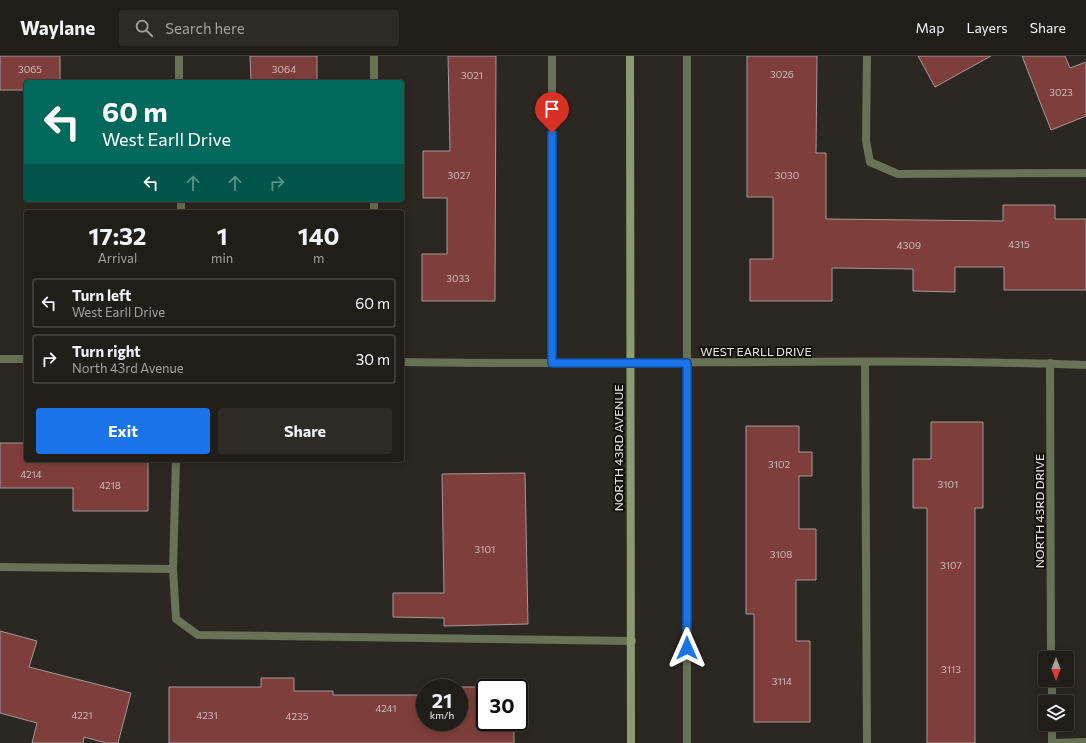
<!DOCTYPE html>
<html lang="en">
<head>
<meta charset="utf-8">
<style>
	body { margin:0; font-family:Commissioner,sans-serif; background:#2d2b26; color:#f1f3f6; height:100vh; display:flex; flex-direction:column; font-size:15px; white-space:nowrap }
	* { box-sizing:border-box; margin:0 }
	p { font-size:13px; color:#a2a2a2 }
	.icon { flex:none; width:22px; height:22px; fill:none; stroke:currentColor; stroke-width:2; stroke-linecap:round; stroke-linejoin:round }
	.map { position:relative; flex:1; overflow:hidden }
	.drawer { position:absolute; left:24px; top:154px; width:380px; height:252px; display:flex; flex-direction:column; background:#201e19; border-radius:4px; box-shadow:0 2px 10px #0003,0 0 0 1px #3d3c38 }
	.drawer>* { flex:none }
	.top-card { position:absolute; left:24px; top:24px; width:380px; height:122px; border-radius:4px; box-shadow:0 2px 10px #0003,0 0 0 1px #3d3c38; background:#00695c; color:#fff; overflow:hidden }
	.needle { width:26px; rotate:180deg }
	.controls { position:absolute; left:1038px; top:595px; display:grid; gap:8px }
	.controls a { display:grid; place-items:center; width:36px; height:36px; border-radius:4px; background:#201e19; box-shadow:0 2px 10px #0003,0 0 0 1px #3d3c38; font-size:20px }
	.speed { position:absolute; left:416px; top:623px; display:flex; gap:8px; font-size:20px; font-weight:700; text-align:center }
	.speed>* { display:grid; place-content:center; width:52px; height:52px; border-radius:50%; background:#201e19; box-shadow:0 2px 10px #0003,0 0 0 1px #3d3c38; line-height:1 }
	.speed small { font-size:10px; font-weight:400 }
	.speed .limit { border:2px solid #111; border-radius:6px; background:#fff; color:#111 }
	.pin { position:absolute; display:grid; place-items:center; width:34px; height:34px; color:#fff; margin:-41px -17px; border-radius:50% 50% 50% 0; rotate:-45deg; box-shadow:0 0 4px #0007 }
	.pin .icon { rotate:45deg }
	.me { position:absolute; width:44px; margin:-22px; rotate:0deg; stroke-linejoin:round; filter:drop-shadow(0 0 3px #0008) }
	.turn { display:flex; align-items:center; gap:14px; height:84px; padding:0 12px; font-size:18px }
	.turn .icon { width:52px; height:52px; stroke-width:2.5 }
	.turn b { display:block; font-size:28px; line-height:34px }
	.lanes { display:flex; align-items:center; height:38px; padding:0 12px; background:#0003; justify-content:center; gap:20px; direction:ltr }
	.lanes .off { opacity:.35 }
	.eta { display:flex; justify-content:space-evenly; align-items:center; height:68px; text-align:center }
	.eta b { font-size:24px; font-weight:700; line-height:28px }
	.button { display:flex; gap:8px; margin-top:auto; padding:8px 12px }
	.button a { flex:1; height:46px; border-radius:4px; background:#1a73e8; color:#fff; font-size:16px; font-weight:700; line-height:46px; text-align:center }
	.button a+a { background:#2d2b26; color:#f1f3f6 }
	ul { padding:0; list-style:none }
	li { display:flex; align-items:center; gap:12px; height:50px; margin:0 8px 6px; padding:0 4px; border:2px solid #3d3c38; border-radius:4px }
	li div { flex:1 }
	li b { display:block; font-size:15px }
	li em { font-style:normal }
	header { display:flex; align-items:center; gap:24px; box-sizing:border-box; height:56px; padding:0 20px; background:#201e19; border-bottom:1px solid #3d3c38 }
	header strong { font-size:19px }
	nav { display:flex; gap:22px; margin-inline-start:auto; font-size:14px }
	.search { width:280px; height:36px; background:#2d2b26; display:flex; align-items:center; gap:10px; box-sizing:border-box; padding:0 14px; border-radius:4px; color:#a2a2a2; font-size:15px }
	.map>svg:first-child { display:block }
	.building { fill:#7e3f3c; stroke:#a49998 }
	.lines { fill:none; stroke-linecap:round; stroke-linejoin:round }
	.lane { stroke:#697157; stroke-width:8 }
	.street { stroke:#697157; stroke-width:8 }
	.secondary { stroke:#8d9a71; stroke-width:8 }
	.route-casing { stroke:#114b97; stroke-width:10 }
	.route { stroke:#1a73e8; stroke-width:7 }
	.labels { text-anchor:middle; dominant-baseline:central; stroke-width:4; stroke-linejoin:round; paint-order:stroke }
	.number-label { font-size:10px; fill:#cfbeb9 }
	.street-label { font-size:12px; fill:#eae8e3; stroke:#12110e }
</style>
</head>
<body>
<header>
<strong>Waylane</strong>
<div class="search"><svg class="icon" aria-label="search" viewBox="0 0 24 24"><circle cx="10" cy="10" r="6"/><path d="M15 15l6 6"/></svg>Search here</div>
<nav><a>Map</a><a>Layers</a><a>Share</a></nav>
</header>
<div class="map">
<svg width="1086" height="687" viewBox="0 0 1086 687">
	<rect width="100%" height="100%" fill="#2b2821"/>
	<g class="building">
		<polygon points="0,0 60,0 60,26 26,26 26,34 0,34"/>
		<polygon points="250,0 317,0 317,26 251,26"/>
		<polygon points="448,0 496,0 495,245 422,245 422,198 447,198 447,142 423,142 423,95 450,95"/>
		<polygon points="747,0 817,0 816,97 826,97 826,163 1003,165 1003,149 1055,149 1055,163 1086,163 1086,234 1004,234 1004,211 955,211 955,236 913,235 913,213 832,212 832,245 750,245 750,203 773,203 773,141 747,141"/>
		<polygon points="918,0 991,0 935,31"/>
		<polygon points="1022,0 1065,0 1070,12 1086,6 1086,60 1051,74"/>
		<polygon points="931,366 983,366 983,452 975,452 975,687 927,687 927,452 913,452 913,403 931,403"/>
		<polygon points="746,370 799,370 799,396 812,396 812,420 799,420 799,473 816,473 816,524 796,524 796,585 810,585 810,666 754,666 754,558 746,558"/>
		<polygon points="0,387 26,387 26,404 148,404 148,455 73,455 73,432 0,432"/>
		<polygon points="525,417 528,568 444,570 444,562 393,561 393,537 444,537 442,418"/>
		<polygon points="0,575 37,585 29,611 131,637 118,687 106,687 84,681 83,687 32,687 37,667 0,657"/>
		<polygon points="261,622 294,622 294,635 333,635 333,639 425,639 425,666 459,666 459,632 441,631 514,631 485,632 485,666 514,666 514,687 169,687 169,631 261,631"/>
	</g>
	<g class="lines">
		<g class="lane">
			<polyline points="374,0 374,26"/>
			<polyline points="867,0 866,85 870,106 898,118 1086,117"/>
			<polyline points="374,144 374,156"/>
			<polyline points="865,306 867,687"/>
			<polyline points="176,404 173,513 176,563 198,579 632,585"/>
			<polyline points="0,511 173,513"/>
		</g>
		<g class="street">
			<polyline points="179,0 179,26"/>
			<polyline points="687,0 687,687"/>
			<polyline points="181,144 181,156"/>
			<polyline points="0,303 26,303"/>
			<path d="M402,306C630,310 858,301 1086,309"/>
			<polyline points="552,307 552,0"/>
			<polyline points="1050,307 1051,602"/>
			<polyline points="1052,624 1052,646"/>
			<polyline points="1052,668 1052,687"/>
			<polyline points="1052,687 1086,686"/>
		</g>
		<polyline class="secondary" points="630,0 631,687"/>
	</g>
	<g class="lines">
		<defs>
			<polyline id="route" points="552,77 552,307 687,307 687,592"/>
		</defs>
		<use href="#route" class="route-casing"/>
		<use href="#route" class="route"/>
	</g>
	<g class="labels">
		<g class="number-label">
			<text x="30" y="13">3065</text>
			<text x="284" y="13">3064</text>
			<text x="782" y="18">3026</text>
			<text x="472" y="19">3021</text>
			<text x="1061" y="36">3023</text>
			<text x="459" y="119">3027</text>
			<text x="787" y="119">3030</text>
			<text x="1019" y="188">4315</text>
			<text x="909" y="189">4309</text>
			<text x="458" y="222">3033</text>
			<text x="779" y="408">3102</text>
			<text x="31" y="418">4214</text>
			<text x="948" y="428">3101</text>
			<text x="110" y="429">4218</text>
			<text x="485" y="493">3101</text>
			<text x="781" y="498">3108</text>
			<text x="951" y="509">3107</text>
			<text x="951" y="613">3113</text>
			<text x="782" y="625">3114</text>
			<text x="386" y="652">4241</text>
			<text x="82" y="659">4221</text>
			<text x="207" y="659">4231</text>
			<text x="297" y="660">4235</text>
		</g>
		<g class="street-label">
			<text x="756" y="295">WEST EARLL DRIVE</text>
			<text transform="translate(618 392) rotate(-90)">NORTH 43RD AVENUE</text>
			<text transform="translate(1039 455) rotate(-90)">NORTH 43RD DRIVE</text>
		</g>
	</g>
</svg>
<div class="controls">
<a><svg class="needle" viewBox="-14 -14 28 28"><path d="M0-13l5 13h-10z" fill="#e53935"/><path d="M0 13l5-13h-10z" fill="#a2a2a2"/></svg></a>
<a><svg class="icon" aria-label="layers" viewBox="0 0 24 24"><path d="M12 4l9 5-9 5-9-5zM3 14l9 5 9-5"/></svg></a>
</div>
<div class="speed"><div>21<small>km/h</small></div><div class="limit">30</div></div>
<div class="pin" style="left:552px;top:77px;background:#d93025"><svg class="icon" aria-label="arrive" viewBox="0 0 24 24"><path d="M6 21V4h12l-3 4 3 4H6"/></svg></div>
<svg class="me" style="left:687px;top:592px" viewBox="-20 -20 40 40"><path d="M0-17L14 15 0 8-14 15z" fill="#1a73e8" stroke="#fff" stroke-width="4"/></svg>
<div class="top-card">
<div class="turn"><svg class="icon" aria-label="left" viewBox="0 0 24 24"><path d="M17 20v-9H6M10 6l-5 5 5 5"/></svg><div><b>60 m</b>West Earll Drive</div></div>
<div class="lanes"><svg class="icon" aria-label="left" viewBox="0 0 24 24"><path d="M17 20v-9H6M10 6l-5 5 5 5"/></svg><svg class="icon off" aria-label="ahead" viewBox="0 0 24 24"><path d="M12 20V5M6 11l6-6 6 6"/></svg><svg class="icon off" aria-label="ahead" viewBox="0 0 24 24"><path d="M12 20V5M6 11l6-6 6 6"/></svg><svg class="icon off" aria-label="right" viewBox="0 0 24 24"><path d="M7 20v-9h11M14 6l5 5-5 5"/></svg></div>
</div>
<section class="drawer">
<div class="eta">
<div><b>17:32</b><p>Arrival</p></div>
<div><b>1</b><p>min</p></div>
<div><b>140</b><p>m</p></div>
</div>
<ul>
<li><svg class="icon" aria-label="left" viewBox="0 0 24 24"><path d="M17 20v-9H6M10 6l-5 5 5 5"/></svg><div><b>Turn left</b><p>West Earll Drive</p></div><em>60 m</em></li>
<li><svg class="icon" aria-label="right" viewBox="0 0 24 24"><path d="M7 20v-9h11M14 6l5 5-5 5"/></svg><div><b>Turn right</b><p>North 43rd Avenue</p></div><em>30 m</em></li>
</ul>
<div class="button"><a>Exit</a><a>Share</a></div>
</section>
</div>
</body>
</html>
